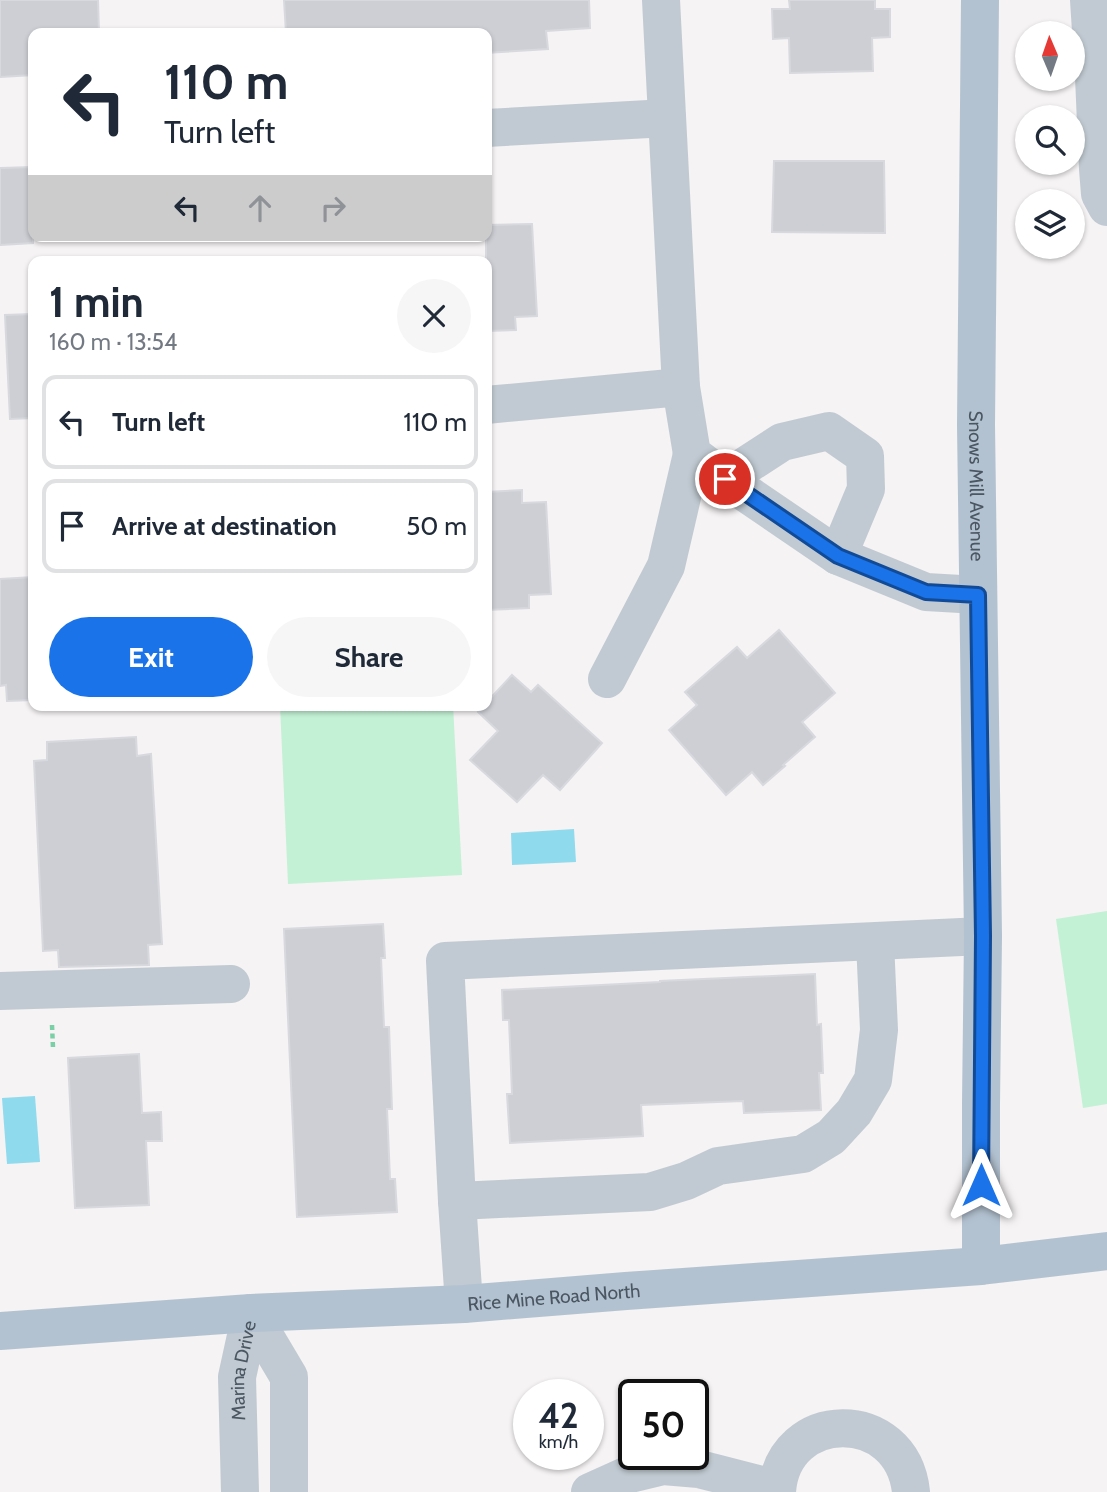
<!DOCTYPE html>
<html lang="en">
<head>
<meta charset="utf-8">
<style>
	body { margin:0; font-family:Cabin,sans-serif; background:#f6f6f7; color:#1f2937; height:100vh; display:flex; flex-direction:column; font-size:26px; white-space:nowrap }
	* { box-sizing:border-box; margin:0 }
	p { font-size:23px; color:#747a83 }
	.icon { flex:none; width:38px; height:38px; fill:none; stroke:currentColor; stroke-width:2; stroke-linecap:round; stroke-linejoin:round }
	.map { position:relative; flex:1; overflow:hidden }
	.panel { position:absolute; left:28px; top:256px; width:464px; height:455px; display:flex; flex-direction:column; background:#fff; border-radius:14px; box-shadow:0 2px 5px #0004 }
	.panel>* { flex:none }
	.banner { position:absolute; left:28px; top:28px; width:464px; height:214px; border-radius:14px; box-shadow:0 2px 5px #0004; background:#fff; color:#1f2937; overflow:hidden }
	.needle { width:46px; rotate:358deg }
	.controls { position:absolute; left:1015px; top:21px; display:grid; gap:14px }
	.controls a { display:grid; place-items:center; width:70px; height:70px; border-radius:50%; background:#fff; box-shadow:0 2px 5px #0004; font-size:35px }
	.speed { position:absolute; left:513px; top:1379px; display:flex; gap:14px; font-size:35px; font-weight:700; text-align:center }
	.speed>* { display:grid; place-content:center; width:91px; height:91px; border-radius:50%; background:#fff; box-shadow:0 2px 5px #0004; line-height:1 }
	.speed small { font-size:18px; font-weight:400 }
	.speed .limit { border:4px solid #111; border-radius:10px; background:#fff; color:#111 }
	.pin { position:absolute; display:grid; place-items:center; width:60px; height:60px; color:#fff; margin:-30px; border:4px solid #fff; border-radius:50%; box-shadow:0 2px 7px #0007 }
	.me { position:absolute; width:77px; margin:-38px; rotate:0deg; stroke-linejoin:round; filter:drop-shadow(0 0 5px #0008) }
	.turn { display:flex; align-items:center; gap:24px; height:147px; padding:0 21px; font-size:32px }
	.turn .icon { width:91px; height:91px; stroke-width:2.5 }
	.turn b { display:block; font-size:49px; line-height:60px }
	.lanes { display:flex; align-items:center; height:66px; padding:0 21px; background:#0003; justify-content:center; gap:35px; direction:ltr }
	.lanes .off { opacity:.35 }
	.round { display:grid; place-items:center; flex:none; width:74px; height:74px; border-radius:37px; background:#f6f6f7 }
	.head { display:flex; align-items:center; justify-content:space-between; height:119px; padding:0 21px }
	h1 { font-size:42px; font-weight:700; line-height:52px }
	.button { display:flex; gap:14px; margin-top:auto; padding:14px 21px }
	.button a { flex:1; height:80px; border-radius:42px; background:#1a73e8; color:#fff; font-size:28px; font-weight:700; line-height:80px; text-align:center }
	.button a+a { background:#f6f6f7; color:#1f2937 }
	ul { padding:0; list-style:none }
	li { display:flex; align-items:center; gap:21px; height:94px; margin:0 14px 10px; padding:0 7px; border:4px solid #e0e1e3; border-radius:14px }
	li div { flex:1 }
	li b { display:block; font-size:26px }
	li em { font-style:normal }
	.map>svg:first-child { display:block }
	.green { fill:#c3f1d5 }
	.water { fill:#90daee }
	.building { fill:#cdcfd5; stroke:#d7d9de; stroke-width:2 }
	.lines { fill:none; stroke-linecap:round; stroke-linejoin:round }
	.path { stroke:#7ad0a6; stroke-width:4.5; stroke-dasharray:5 3.5; stroke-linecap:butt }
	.minor { stroke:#c1cad2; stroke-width:38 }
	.major { stroke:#b3c2d1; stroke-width:38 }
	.route-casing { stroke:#114b97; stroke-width:18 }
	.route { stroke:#1a73e8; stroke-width:12 }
	.labels { text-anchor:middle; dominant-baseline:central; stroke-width:5; stroke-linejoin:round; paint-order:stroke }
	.street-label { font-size:19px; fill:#4a5661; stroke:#fff }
</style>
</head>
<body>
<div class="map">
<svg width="1107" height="1492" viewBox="0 0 1107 1492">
	<rect width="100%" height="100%" fill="#f5f3f3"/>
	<g class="green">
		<polygon points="280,705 453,705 462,875 288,884"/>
		<polygon points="1107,911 1107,1104 1083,1108 1056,919"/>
	</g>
	<g class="water">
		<polygon points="574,829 576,862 512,865 511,833"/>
		<polygon points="35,1096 40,1162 7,1164 2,1098"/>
	</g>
	<g class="building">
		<polygon points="0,0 98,0 99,33 33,33 33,75 0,77"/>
		<polygon points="284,0 589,0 590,28 546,31 548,49 486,53 486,33 286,33"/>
		<polygon points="789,0 875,0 875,9 890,9 890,37 872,38 873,71 790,73 789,38 773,39 772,9 790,9"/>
		<polygon points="774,161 884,161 885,233 772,232"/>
		<polygon points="33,167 33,243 0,245 0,168"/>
		<polygon points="532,224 537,316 515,317 516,330 486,331 486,225"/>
		<polygon points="33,314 33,418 10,419 5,315"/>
		<polygon points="522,490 522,503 546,502 551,594 529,595 529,608 486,610 486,492"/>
		<polygon points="33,577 33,700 7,701 6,685 0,686 0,579"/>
		<polygon points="779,630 835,693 802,722 815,737 783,765 785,766 763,785 752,772 726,795 669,730 697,705 685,692 737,647 747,658"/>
		<polygon points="512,675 531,692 538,685 602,743 560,790 543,775 517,802 470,760 498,731 478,712 484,705 486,705 486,703"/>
		<polygon points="136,737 137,756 151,754 162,944 148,945 149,965 59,967 58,950 43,951 34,761 47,760 47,742"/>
		<polygon points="383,924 385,958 381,958 384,1027 389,1027 392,1109 387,1109 390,1179 395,1179 397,1212 297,1217 284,929"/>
		<polygon points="815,974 817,1025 821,1024 823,1073 819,1073 821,1110 744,1113 743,1101 641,1105 643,1136 510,1143 507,1094 512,1094 509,1020 503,1020 502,990 660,982 660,981"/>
		<polygon points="139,1054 142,1113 161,1112 162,1141 146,1141 149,1205 75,1208 68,1058"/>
	</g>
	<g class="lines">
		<polyline class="path" points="52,1025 53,1048"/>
		<g class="minor">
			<polyline points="661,0 681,387 692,454 725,479 838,556 926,592 978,595"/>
			<polyline points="1089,0 1094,77 1098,169 1100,194 1107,207"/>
			<polyline points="486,128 667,118"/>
			<polyline points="486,405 681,387"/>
			<polyline points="725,479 782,442 829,431 865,456 866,489 838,556"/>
			<polyline points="607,679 666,566 692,454"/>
			<polyline points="0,991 231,984"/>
			<polyline points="457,1201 650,1192 686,1181 718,1166 803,1154 831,1137 854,1112 873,1080 879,1030 875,942"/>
			<polyline points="464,1304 457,1201 445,961 983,936"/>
			<polyline points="251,1313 289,1377 289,1492"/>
			<path id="s1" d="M240,1492L237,1377L251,1313"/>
			<polyline points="590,1492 630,1474 663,1466 699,1469 777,1489"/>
			<path d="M777,1492C782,1408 902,1406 911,1492"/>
		</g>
		<g class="major">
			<path id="s2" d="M980,0L976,425L983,936L981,1103V1266"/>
			<path id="s3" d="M0,1331L251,1313L464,1304L626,1291L981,1266L1107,1251"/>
		</g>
	</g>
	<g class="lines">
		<defs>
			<polyline id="route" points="725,479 838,556 926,592 978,595 983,936 981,1185"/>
		</defs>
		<use href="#route" class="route-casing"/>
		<use href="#route" class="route"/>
	</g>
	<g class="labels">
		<g class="street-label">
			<text stroke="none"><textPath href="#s2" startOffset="486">Snows Mill Avenue</textPath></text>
			<text stroke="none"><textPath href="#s3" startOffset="555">Rice Mine Road North</textPath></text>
			<text stroke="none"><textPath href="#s1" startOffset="122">Marina Drive</textPath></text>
		</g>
	</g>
</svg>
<div class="controls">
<a><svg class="needle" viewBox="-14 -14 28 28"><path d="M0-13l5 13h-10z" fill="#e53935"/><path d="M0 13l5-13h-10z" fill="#747a83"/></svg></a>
<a><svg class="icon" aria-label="search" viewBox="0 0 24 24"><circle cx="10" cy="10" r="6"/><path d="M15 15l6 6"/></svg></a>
<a><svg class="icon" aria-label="layers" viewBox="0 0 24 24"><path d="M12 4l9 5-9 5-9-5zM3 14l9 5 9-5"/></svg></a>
</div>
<div class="speed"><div>42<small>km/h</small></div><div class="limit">50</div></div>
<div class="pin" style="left:725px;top:479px;background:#d93025"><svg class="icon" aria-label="arrive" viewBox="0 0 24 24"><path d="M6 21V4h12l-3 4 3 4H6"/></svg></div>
<svg class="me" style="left:981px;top:1185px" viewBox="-20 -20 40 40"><path d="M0-17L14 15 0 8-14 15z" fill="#1a73e8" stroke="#fff" stroke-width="4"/></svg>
<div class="banner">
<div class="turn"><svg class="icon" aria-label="left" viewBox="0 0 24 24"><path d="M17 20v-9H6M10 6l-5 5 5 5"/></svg><div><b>110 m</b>Turn left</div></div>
<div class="lanes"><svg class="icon" aria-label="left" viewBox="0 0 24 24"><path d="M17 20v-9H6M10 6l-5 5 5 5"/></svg><svg class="icon off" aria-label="ahead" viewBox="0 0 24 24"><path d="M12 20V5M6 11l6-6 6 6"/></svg><svg class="icon off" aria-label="right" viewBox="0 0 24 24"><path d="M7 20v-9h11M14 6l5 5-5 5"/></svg></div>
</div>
<section class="panel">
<div class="head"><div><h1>1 min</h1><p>160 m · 13:54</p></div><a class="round"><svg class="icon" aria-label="close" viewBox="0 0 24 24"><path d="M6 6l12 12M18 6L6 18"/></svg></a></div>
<ul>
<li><svg class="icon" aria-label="left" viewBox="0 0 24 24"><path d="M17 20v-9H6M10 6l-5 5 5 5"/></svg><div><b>Turn left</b></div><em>110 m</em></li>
<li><svg class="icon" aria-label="arrive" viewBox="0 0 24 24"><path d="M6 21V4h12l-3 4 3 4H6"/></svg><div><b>Arrive at destination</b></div><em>50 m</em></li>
</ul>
<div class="button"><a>Exit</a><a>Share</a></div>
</section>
</div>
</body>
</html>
